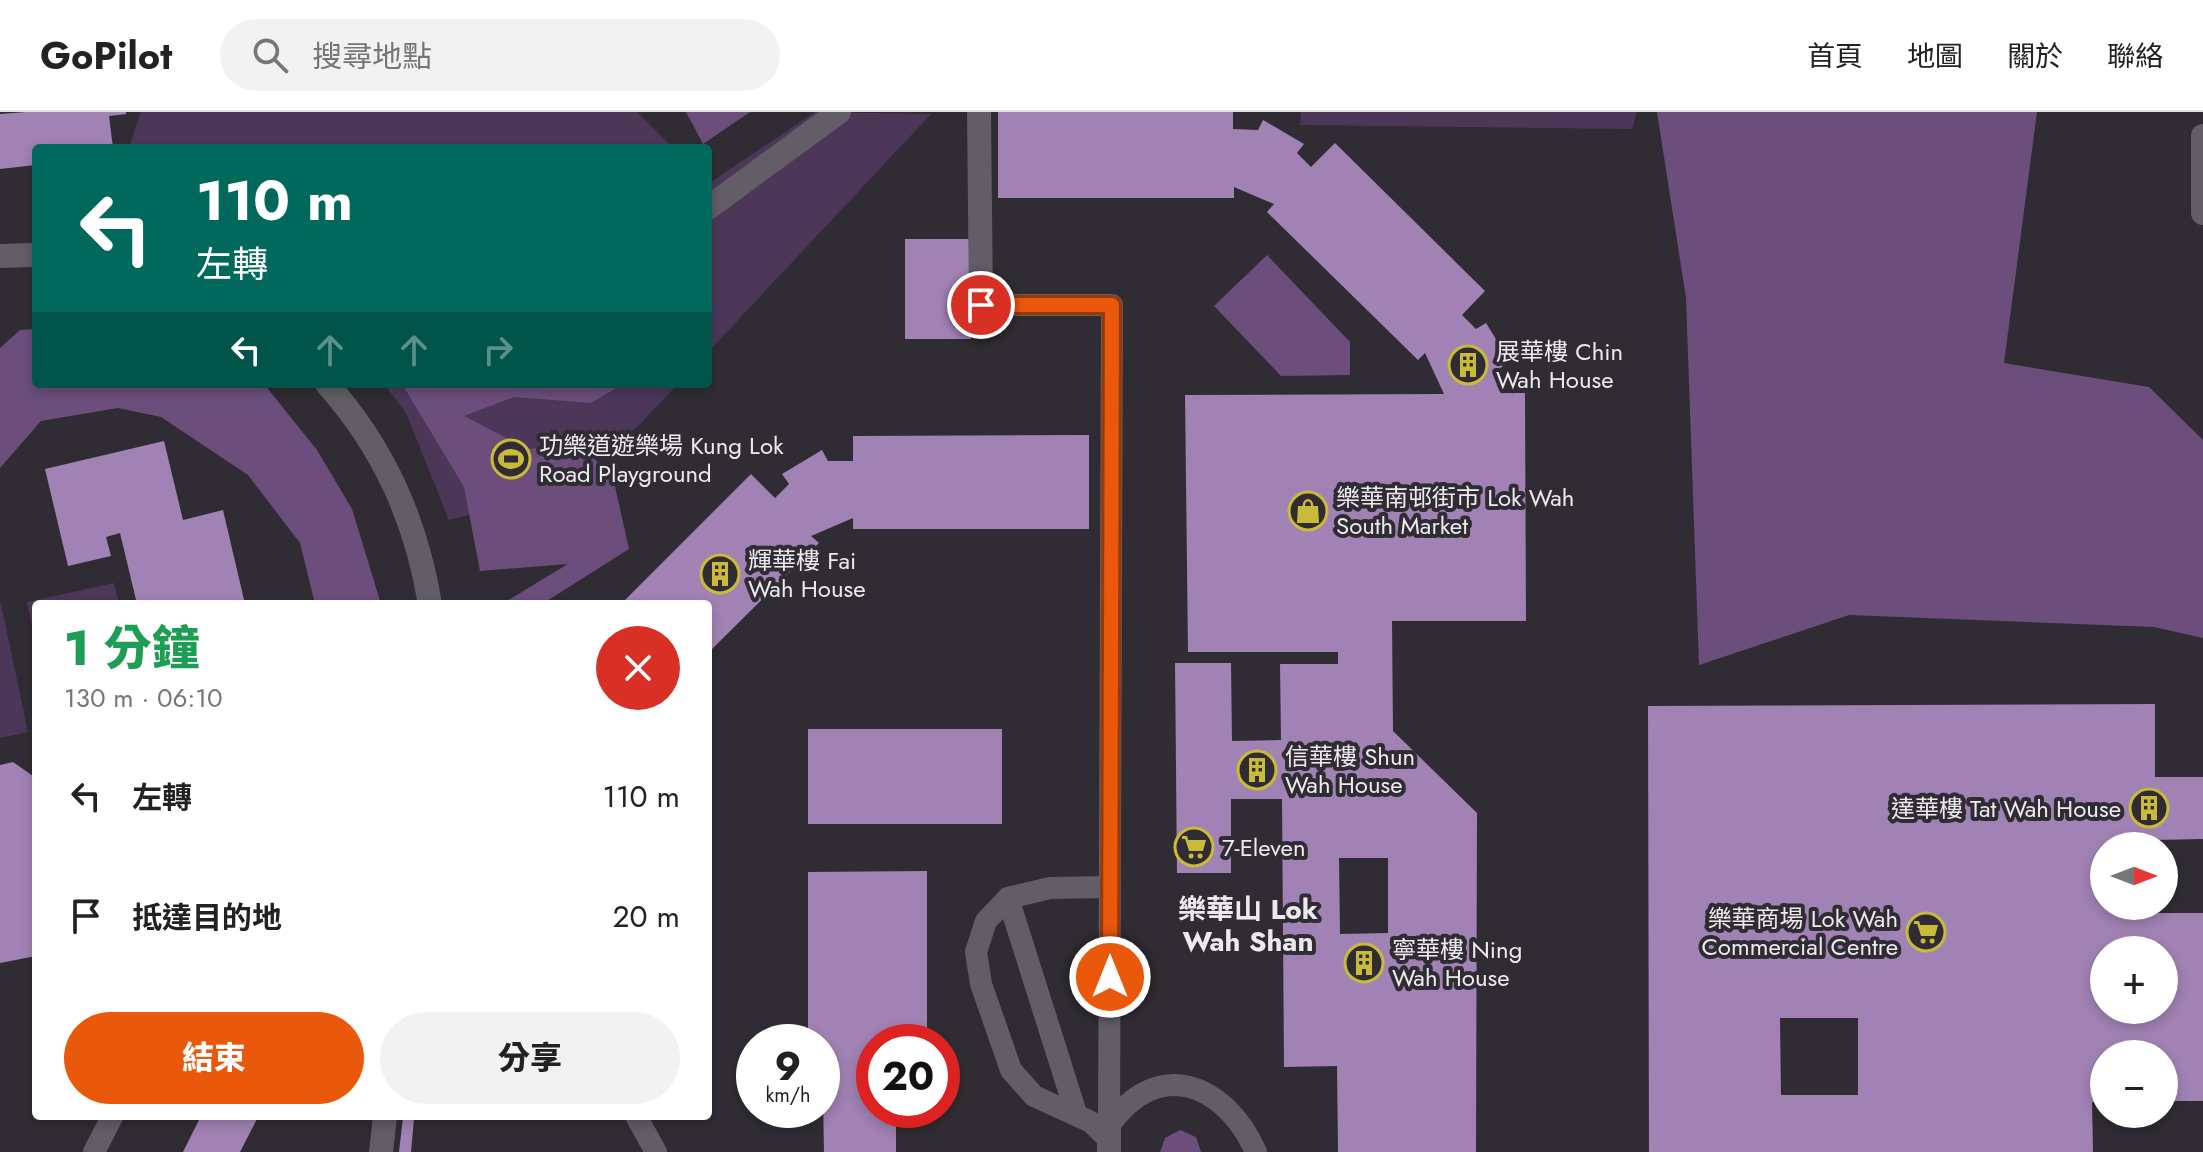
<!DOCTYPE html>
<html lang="zh-TW">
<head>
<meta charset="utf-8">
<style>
	body { margin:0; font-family:Jost,"Noto Sans TC",sans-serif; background:#f2f2f2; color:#222; height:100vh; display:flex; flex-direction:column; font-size:30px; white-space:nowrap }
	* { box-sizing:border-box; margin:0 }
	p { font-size:26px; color:#767676 }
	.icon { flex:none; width:44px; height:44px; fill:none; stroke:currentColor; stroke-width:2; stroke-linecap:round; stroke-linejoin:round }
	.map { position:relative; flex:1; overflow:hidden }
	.side { position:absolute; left:32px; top:488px; width:680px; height:520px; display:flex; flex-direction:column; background:#fff; border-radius:8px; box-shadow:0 4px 12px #0003 }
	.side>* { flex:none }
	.top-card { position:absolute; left:32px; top:32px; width:680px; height:244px; border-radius:8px; box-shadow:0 4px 12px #0003; background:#00695c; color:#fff; overflow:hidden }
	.needle { width:52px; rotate:90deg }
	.fabs { position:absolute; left:2090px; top:720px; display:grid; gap:16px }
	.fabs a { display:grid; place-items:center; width:88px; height:88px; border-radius:50%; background:#fff; box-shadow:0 4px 12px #0003; font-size:40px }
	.speed { position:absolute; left:736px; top:912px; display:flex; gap:16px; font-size:40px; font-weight:700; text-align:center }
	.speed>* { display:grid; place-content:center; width:104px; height:104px; border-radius:50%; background:#fff; box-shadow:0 4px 12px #0003; line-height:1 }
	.speed small { font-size:20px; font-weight:400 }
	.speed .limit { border:12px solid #d22; background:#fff; color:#111 }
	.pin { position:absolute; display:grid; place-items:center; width:68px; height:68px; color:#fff; margin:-34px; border:4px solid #fff; border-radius:50%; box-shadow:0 2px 8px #0007 }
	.me { position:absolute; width:88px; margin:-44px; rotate:0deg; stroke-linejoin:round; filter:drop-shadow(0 0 6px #0008) }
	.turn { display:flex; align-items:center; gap:28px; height:168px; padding:0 32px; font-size:36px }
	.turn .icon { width:104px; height:104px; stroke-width:2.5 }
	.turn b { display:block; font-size:56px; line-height:68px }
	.lanes { display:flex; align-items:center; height:76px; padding:0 32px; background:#0003; justify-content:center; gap:40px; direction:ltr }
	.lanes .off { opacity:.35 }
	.round { display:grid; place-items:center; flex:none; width:84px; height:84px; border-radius:42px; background:#f2f2f2 }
	.headline { display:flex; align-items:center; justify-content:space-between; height:136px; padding:0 32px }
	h1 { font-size:48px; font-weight:800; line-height:60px; color:#1e9e55 }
	.action { display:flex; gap:16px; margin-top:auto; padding:16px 32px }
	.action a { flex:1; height:92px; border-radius:48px; background:#ea580c; color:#fff; font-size:32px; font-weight:800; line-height:92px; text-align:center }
	.action a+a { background:#f2f2f2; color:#222 }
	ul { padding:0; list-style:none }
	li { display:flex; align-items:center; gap:24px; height:120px; padding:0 32px }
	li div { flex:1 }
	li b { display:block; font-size:30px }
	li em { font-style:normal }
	header { display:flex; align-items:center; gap:48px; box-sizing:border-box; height:112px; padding:0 40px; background:#fff; border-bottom:2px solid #e0e0e0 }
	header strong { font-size:38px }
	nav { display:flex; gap:44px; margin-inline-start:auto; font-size:28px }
	.search { width:560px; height:72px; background:#f2f2f2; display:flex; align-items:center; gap:20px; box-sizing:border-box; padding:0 28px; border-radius:44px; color:#767676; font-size:30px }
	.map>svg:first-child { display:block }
	.green { fill:#4c3759 }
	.forest { fill:#6b4e7c }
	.building { fill:#a182b4; fill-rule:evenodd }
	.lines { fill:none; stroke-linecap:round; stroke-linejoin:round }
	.lane { stroke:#625d66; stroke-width:22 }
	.street { stroke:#625d66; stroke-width:24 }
	.secondary { stroke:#625d66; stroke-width:24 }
	.route-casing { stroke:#983908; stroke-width:20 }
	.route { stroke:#ea580c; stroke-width:14 }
	.labels { text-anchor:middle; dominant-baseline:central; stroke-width:8; stroke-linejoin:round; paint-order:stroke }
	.poi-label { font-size:24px; fill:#edeaef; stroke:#302c33; text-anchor:start }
	.quarter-label { font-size:28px; font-weight:bold; fill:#edeaef; stroke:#302c33 }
</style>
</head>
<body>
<header>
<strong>GoPilot</strong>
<div class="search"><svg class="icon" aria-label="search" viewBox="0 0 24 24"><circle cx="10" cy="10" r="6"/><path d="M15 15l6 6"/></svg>搜尋地點</div>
<nav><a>首頁</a><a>地圖</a><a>關於</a><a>聯絡</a></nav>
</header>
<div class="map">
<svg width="2203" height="1040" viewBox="0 0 2203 1040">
	<rect width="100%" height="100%" fill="#302c33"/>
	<g class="green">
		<polygon points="141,0 637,0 673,36 129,36"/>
		<polygon points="815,0 931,2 708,240 708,72"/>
		<polygon points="1301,0 1637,0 1632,17 1300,13"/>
		<polygon points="384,272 678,272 639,313 556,381 449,408 406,301"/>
		<polygon points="114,471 119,492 36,492 36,534 27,490"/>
		<polygon points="0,487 28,620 0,626"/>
	</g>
	<g class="forest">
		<polygon points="686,0 750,0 703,32"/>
		<polygon points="1657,0 2037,0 2004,251 2149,275 2203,328 2203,526 2154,515 1849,503 1699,553 1686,186"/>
		<polygon points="1267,143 1350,230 1350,263 1281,264 1214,194"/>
		<polygon points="36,217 36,272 264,272 317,338 352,397 381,492 315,492 300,431 248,363 161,305 118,296 41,309 0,356 0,236 20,218"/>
		<polygon points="402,272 623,272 591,291 514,285 464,304 528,337 582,332 614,370 629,437 542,492 502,492 568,452 480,459 464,375"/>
		<polygon points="1180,1018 1196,1025 1201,1040 1160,1040 1165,1026"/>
	</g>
	<g class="building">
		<polygon points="26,0 126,0 126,2 109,4 113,36 36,36 36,53 0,57 0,2"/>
		<path d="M998,0H1233V17L1258,18L1263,8L1304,32L1297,41L1311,55L1335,31L1485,179L1462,203L1476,217L1486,211L1510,250L1500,256L1501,281H1525L1526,509H1392L1393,619L1477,701L1476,1040H1338L1337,954L1284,955L1282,687H1231V761H1177L1175,551H1231L1232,629L1281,628L1280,552H1338V540H1188L1185,283L1444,282L1425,241L1418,248L1267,100L1274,92L1234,75V86H998ZM1339,746H1388V821L1340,822Z"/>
		<rect x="905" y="127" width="66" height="100"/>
		<polygon points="1089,323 1089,417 853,417 853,406 811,424 819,431 708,541 708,492 621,492 751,362 775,386 789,372 782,362 822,338 828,349 853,349 853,324"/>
		<polygon points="164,329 183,408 223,398 245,492 137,492 120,421 106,425 111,444 68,454 45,357"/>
		<path d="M2155,592V665H2203V727L2155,728V734H2104V794H2155V801H2203V989H2164V942H2104V990H2092L2093,1040H1649L1648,594ZM2104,838H2164V898H2104ZM1780,906H1858V983H1781Z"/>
		<rect x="808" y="617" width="194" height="95"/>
		<polygon points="13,650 36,666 36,844 0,851 0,653"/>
		<polygon points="927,759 927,930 874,930 874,998 896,998 896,1040 824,1040 822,930 808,930 808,760"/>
		<polygon points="201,1004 252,1004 257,1007 240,1040 183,1040"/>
		<polygon points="403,1005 414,1006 411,1040 399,1040"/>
	</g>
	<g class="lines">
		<g class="lane">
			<polyline points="981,193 1112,193 1109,1014"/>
			<polyline points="1008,786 1076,1001"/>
			<polyline points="636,1004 656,1040"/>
			<path d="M1109,1014C1158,944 1225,971 1256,1040"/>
			<polyline points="1109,1028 1091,1010 1034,984 1011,958 981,872 976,840 986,809 1008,786 1050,776 1110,775"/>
			<polyline points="94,1040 112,1005"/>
		</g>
		<g class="street">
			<polyline points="979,0 981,193"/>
			<polyline points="708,96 839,0"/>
			<polyline points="1109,1014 1109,1040"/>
		</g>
		<g class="secondary">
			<polyline points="2203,24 2203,101"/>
			<polyline points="0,144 36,143"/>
			<path d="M327,272C384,336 416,408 430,492"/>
			<polyline points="381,1040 385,1004"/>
		</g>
	</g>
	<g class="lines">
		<defs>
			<polyline id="route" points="981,193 1112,193 1110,865"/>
		</defs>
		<use href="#route" class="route-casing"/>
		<use href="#route" class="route"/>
	</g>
	<defs>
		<symbol id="building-ring" viewBox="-11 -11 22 22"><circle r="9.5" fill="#302c33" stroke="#caba3a" stroke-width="1.5"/><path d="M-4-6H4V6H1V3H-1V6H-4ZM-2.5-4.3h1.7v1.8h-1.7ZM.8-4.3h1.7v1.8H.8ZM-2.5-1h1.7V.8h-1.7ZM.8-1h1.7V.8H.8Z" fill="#caba3a"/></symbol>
		<symbol id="stadium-ring" viewBox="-11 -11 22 22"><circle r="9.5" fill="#302c33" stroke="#caba3a" stroke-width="1.5"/><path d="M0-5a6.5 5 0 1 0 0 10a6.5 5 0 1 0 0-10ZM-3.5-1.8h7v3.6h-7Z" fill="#caba3a"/></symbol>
		<symbol id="shop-ring" viewBox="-11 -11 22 22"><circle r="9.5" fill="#302c33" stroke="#caba3a" stroke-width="1.5"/><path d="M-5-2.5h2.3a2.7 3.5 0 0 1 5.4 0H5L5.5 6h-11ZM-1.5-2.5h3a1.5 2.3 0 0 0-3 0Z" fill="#caba3a"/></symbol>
		<symbol id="supermarket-ring" viewBox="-11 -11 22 22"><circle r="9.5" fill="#302c33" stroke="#caba3a" stroke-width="1.5"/><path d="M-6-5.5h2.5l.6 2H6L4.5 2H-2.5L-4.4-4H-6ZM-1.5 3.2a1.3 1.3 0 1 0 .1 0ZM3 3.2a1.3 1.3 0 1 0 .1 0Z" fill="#caba3a"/></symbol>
	</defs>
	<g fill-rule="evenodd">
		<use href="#building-ring" x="1446" y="231" width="44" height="44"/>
		<use href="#stadium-ring" x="489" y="325" width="44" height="44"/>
		<use href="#shop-ring" x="1286" y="377" width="44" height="44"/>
		<use href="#building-ring" x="698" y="440" width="44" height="44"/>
		<use href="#building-ring" x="1235" y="636" width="44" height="44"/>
		<use href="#building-ring" x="2127" y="674" width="44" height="44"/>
		<use href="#supermarket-ring" x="1172" y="713" width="44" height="44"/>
		<use href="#supermarket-ring" x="1904" y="798" width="44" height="44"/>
		<use href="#building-ring" x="1342" y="829" width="44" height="44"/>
	</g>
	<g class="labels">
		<g class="poi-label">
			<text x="1496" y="239">展華樓 Chin<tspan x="1496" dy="28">Wah House</tspan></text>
			<text x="539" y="333">功樂道遊樂場 Kung Lok<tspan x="539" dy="28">Road Playground</tspan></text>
			<text x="1336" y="385">樂華南邨街市 Lok Wah<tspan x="1336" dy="28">South Market</tspan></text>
			<text x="748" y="448">輝華樓 Fai<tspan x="748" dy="28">Wah House</tspan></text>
			<text x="1285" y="644">信華樓 Shun<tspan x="1285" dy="28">Wah House</tspan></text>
			<text x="2121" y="696" text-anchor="end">達華樓 Tat Wah House</text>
			<text x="1222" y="735">7-Eleven</text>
			<text x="1898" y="806" text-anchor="end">樂華商場 Lok Wah<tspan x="1898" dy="28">Commercial Centre</tspan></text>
			<text x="1392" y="837">寧華樓 Ning<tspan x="1392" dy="28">Wah House</tspan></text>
		</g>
		<g class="quarter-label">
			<text x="1248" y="797">樂華山 Lok<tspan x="1248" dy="32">Wah Shan</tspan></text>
		</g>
	</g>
</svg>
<div class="fabs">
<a><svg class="needle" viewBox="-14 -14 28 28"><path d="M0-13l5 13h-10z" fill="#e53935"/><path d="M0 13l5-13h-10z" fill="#767676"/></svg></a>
<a>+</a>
<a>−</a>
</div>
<div class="speed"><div>9<small>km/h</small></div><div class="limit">20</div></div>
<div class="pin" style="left:981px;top:193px;background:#d93025"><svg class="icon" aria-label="arrive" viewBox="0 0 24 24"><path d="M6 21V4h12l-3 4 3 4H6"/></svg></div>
<svg class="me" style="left:1110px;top:865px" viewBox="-20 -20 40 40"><circle r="17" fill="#ea580c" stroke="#fff" stroke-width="3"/><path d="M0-11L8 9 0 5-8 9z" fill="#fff"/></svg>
<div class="top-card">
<div class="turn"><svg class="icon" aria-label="left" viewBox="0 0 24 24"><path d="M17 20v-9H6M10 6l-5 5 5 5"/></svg><div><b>110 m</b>左轉</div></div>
<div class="lanes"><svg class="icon" aria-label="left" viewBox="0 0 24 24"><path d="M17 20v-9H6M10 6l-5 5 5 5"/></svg><svg class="icon off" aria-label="ahead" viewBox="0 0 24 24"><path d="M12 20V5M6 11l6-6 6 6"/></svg><svg class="icon off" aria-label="ahead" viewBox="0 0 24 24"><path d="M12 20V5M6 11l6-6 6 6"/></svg><svg class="icon off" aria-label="right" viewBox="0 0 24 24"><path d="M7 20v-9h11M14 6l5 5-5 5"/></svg></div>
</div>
<section class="side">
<div class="headline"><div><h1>1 分鐘</h1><p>130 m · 06:10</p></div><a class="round" style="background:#d93025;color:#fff"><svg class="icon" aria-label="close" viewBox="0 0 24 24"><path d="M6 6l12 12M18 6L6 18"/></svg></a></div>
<ul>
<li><svg class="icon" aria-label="left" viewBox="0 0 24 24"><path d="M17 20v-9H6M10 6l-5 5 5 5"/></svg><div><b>左轉</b></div><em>110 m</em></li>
<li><svg class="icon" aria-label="arrive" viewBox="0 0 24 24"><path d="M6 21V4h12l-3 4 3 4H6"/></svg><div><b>抵達目的地</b></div><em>20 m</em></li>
</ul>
<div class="action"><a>結束</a><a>分享</a></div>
</section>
</div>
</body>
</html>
